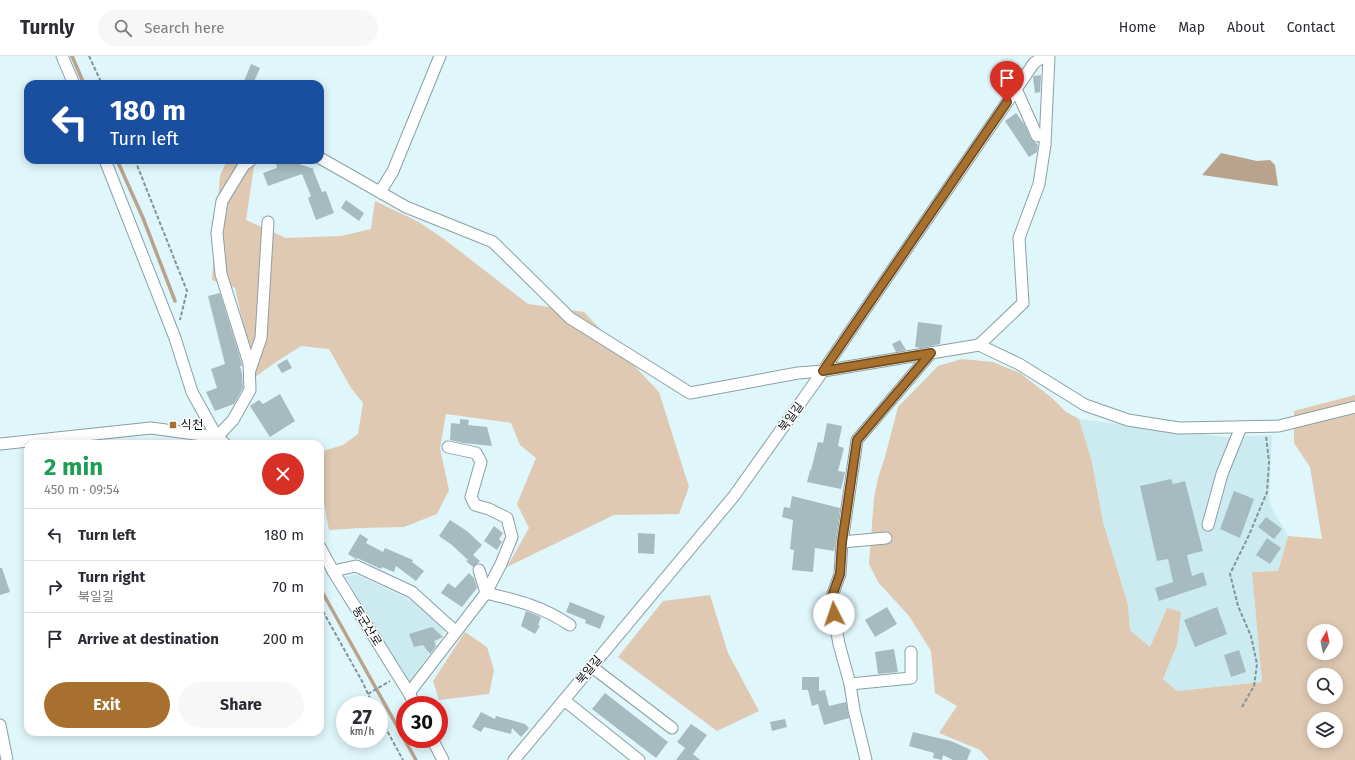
<!DOCTYPE html>
<html lang="en">
<head>
<meta charset="utf-8">
<style>
	body { margin:0; font-family:"Fira Sans","Noto Sans KR",sans-serif; background:#f7f7f7; color:#2b2b33; height:100vh; display:flex; flex-direction:column; font-size:15px; white-space:nowrap }
	* { box-sizing:border-box; margin:0 }
	p { font-size:13px; color:#7c7c81 }
	.icon { flex:none; width:22px; height:22px; fill:none; stroke:currentColor; stroke-width:2; stroke-linecap:round; stroke-linejoin:round }
	.map { position:relative; flex:1; overflow:hidden }
	.panel { position:absolute; left:24px; top:384px; width:300px; height:296px; display:flex; flex-direction:column; background:#fff; border-radius:12px; box-shadow:0 2px 10px #0003 }
	.panel>* { flex:none }
	.guide { position:absolute; left:24px; top:24px; width:300px; height:84px; border-radius:12px; box-shadow:0 2px 10px #0003; background:#1a4fa0; color:#fff; overflow:hidden }
	.needle { width:26px; rotate:9deg }
	.buttons { position:absolute; left:1307px; top:568px; display:grid; gap:8px }
	.buttons a { display:grid; place-items:center; width:36px; height:36px; border-radius:50%; background:#fff; box-shadow:0 2px 10px #0003; font-size:20px }
	.speed { position:absolute; left:336px; top:640px; display:flex; gap:8px; font-size:20px; font-weight:700; text-align:center }
	.speed>* { display:grid; place-content:center; width:52px; height:52px; border-radius:50%; background:#fff; box-shadow:0 2px 10px #0003; line-height:1 }
	.speed small { font-size:10px; font-weight:400 }
	.speed .limit { border:6px solid #d22; background:#fff; color:#111 }
	.pin { position:absolute; display:grid; place-items:center; width:34px; height:34px; color:#fff; margin:-41px -17px; border-radius:50% 50% 50% 0; rotate:-45deg; box-shadow:0 0 4px #0007 }
	.pin .icon { rotate:45deg }
	.me { position:absolute; width:44px; margin:-22px; rotate:356deg; stroke-linejoin:round; filter:drop-shadow(0 0 3px #0008) }
	.turn { display:flex; align-items:center; gap:14px; height:84px; padding:0 20px; font-size:18px }
	.turn .icon { width:52px; height:52px; stroke-width:2.5 }
	.turn b { display:block; font-size:28px; line-height:34px }
	.round { display:grid; place-items:center; flex:none; width:42px; height:42px; border-radius:21px; background:#f7f7f7 }
	.head { display:flex; align-items:center; justify-content:space-between; height:68px; padding:0 20px }
	h1 { font-size:24px; font-weight:700; line-height:30px; color:#1e9e55 }
	.primary-button { display:flex; gap:8px; margin-top:auto; padding:8px 20px }
	.primary-button a { flex:1; height:46px; border-radius:24px; background:#a8702e; color:#fff; font-size:16px; font-weight:700; line-height:46px; text-align:center }
	.primary-button a+a { background:#f7f7f7; color:#2b2b33 }
	ul { padding:0; list-style:none }
	li { display:flex; align-items:center; gap:12px; height:52px; padding:0 20px; border-top:1px solid #e1e1e2 }
	li div { flex:1 }
	li b { display:block; font-size:15px }
	li em { font-style:normal }
	header { display:flex; align-items:center; gap:24px; box-sizing:border-box; height:56px; padding:0 20px; background:#fff; border-bottom:1px solid #e1e1e2 }
	header strong { font-size:19px }
	nav { display:flex; gap:22px; margin-inline-start:auto; font-size:14px }
	.search { width:280px; height:36px; background:#f7f7f7; display:flex; align-items:center; gap:10px; box-sizing:border-box; padding:0 14px; border-radius:22px; color:#7c7c81; font-size:15px }
	.map>svg:first-child { display:block }
	.built { fill:#cbebf0 }
	.green { fill:#dfc9b3; fill-rule:evenodd }
	.water { fill:#b9a38d }
	.lines { fill:none; stroke-linecap:round; stroke-linejoin:round }
	.stream { stroke:#b9a38d; stroke-width:3.5 }
	.building { fill:#a6bbbf }
	.minor-casing { stroke:#8ba0a4; stroke-width:13 }
	.path { stroke:#849497; stroke-width:2; stroke-dasharray:4 2; stroke-linecap:butt }
	.minor { stroke:#fff; stroke-width:11 }
	.route-casing { stroke:#6d491e; stroke-width:10 }
	.route { stroke:#a8702e; stroke-width:7 }
	.poi-dot { fill:#a8702e; stroke:#fefefe; stroke-width:1.5 }
	.labels { text-anchor:middle; dominant-baseline:central; stroke-width:3; stroke-linejoin:round; paint-order:stroke }
	.street-label { font-size:12px; fill:#091113; stroke:#fefefe }
	.poi-label { font-size:12px; fill:#091113; stroke:#fefefe; text-anchor:start }
</style>
</head>
<body>
<header>
<strong>Turnly</strong>
<div class="search"><svg class="icon" aria-label="search" viewBox="0 0 24 24"><circle cx="10" cy="10" r="6"/><path d="M15 15l6 6"/></svg>Search here</div>
<nav><a>Home</a><a>Map</a><a>About</a><a>Contact</a></nav>
</header>
<div class="map">
<svg width="1355" height="704" viewBox="0 0 1355 704">
	<rect width="100%" height="100%" fill="#dff6fa"/>
	<g class="built">
		<polygon points="1079,363 1225,381 1272,379 1269,445 1274,456 1288,480 1278,515 1252,516 1262,626 1177,635 1163,623 1177,589 1167,552 1150,591 1130,574 1128,549 1103,466 1092,406"/>
		<polygon points="357,519 413,545 445,575 409,627 345,520"/>
	</g>
	<g class="green">
		<polygon points="227,104 255,104 246,164 286,182 341,180 371,173 375,145 417,165 444,183 528,248 584,256 659,336 689,431 679,458 614,459 507,511 529,472 517,448 536,402 520,389 511,367 446,358 440,392 449,434 437,458 404,471 361,472 329,474 320,428 320,396 343,389 358,378 363,347 351,332 329,293 301,290 276,306 255,321 235,232 212,224 220,120"/>
		<path d="M962,303L993,306L1020,317L1052,342L1066,356L1079,363L1092,406L1103,466L1128,549L1130,574L1150,591L1167,552L1181,556L1177,589L1163,623L1177,635L1262,626L1252,516L1278,515L1288,480L1322,483L1310,411L1294,387V355L1355,339V704H989L980,694L939,677L957,650L935,637L931,595L909,560L878,526L869,508L874,442L878,422L885,401L898,351L938,310ZM1314,575H1336V597H1314ZM1314,619H1336V641H1314ZM1314,663H1336V685H1314Z"/>
		<polygon points="710,539 728,597 759,655 717,675 618,601 663,545"/>
		<polygon points="465,576 487,591 494,614 489,638 439,644 433,625"/>
	</g>
	<polygon class="water" points="1221,97 1257,105 1270,104 1275,109 1278,130 1202,119"/>
	<g class="lines">
		<g class="stream">
			<polyline points="72,0 84,28"/>
			<polyline points="117,104 143,162 175,245"/>
			<polyline points="320,532 416,704"/>
		</g>
	</g>
	<g class="building">
		<polygon points="251,8 260,12 253,28 243,28"/>
		<polygon points="1041,19 1040,36 1035,37 1033,21 1034,20"/>
		<polygon points="1016,57 1025,69 1031,83 1038,89 1037,96 1029,101 1005,65"/>
		<polygon points="275,104 295,104 296,107 314,113 313,114 322,136 326,135 334,157 316,164 308,142 311,140 302,118 268,130 263,117 277,112"/>
		<polygon points="346,144 364,157 359,165 341,152"/>
		<polygon points="220,237 242,308 242,310 240,310 242,318 243,332 234,348 215,355 206,336 217,332 211,313 225,308 208,240"/>
		<polygon points="918,266 942,269 940,288 921,292 915,291"/>
		<polygon points="900,284 906,294 896,296 892,288"/>
		<polygon points="287,303 292,312 282,317 277,309"/>
		<polygon points="280,338 295,365 270,381 250,350 259,344 263,348"/>
		<polygon points="460,363 469,364 468,369 487,371 492,390 463,387 450,384 451,367 460,368"/>
		<polygon points="827,367 842,370 838,390 844,392 838,415 845,416 841,433 807,426 810,414 811,414 818,386 823,387"/>
		<polygon points="1171,423 1173,428 1185,425 1203,495 1187,499 1192,520 1203,516 1207,529 1159,545 1155,532 1173,526 1168,503 1157,505 1140,430"/>
		<polygon points="1234,435 1254,443 1240,482 1220,473"/>
		<polygon points="792,440 840,452 834,495 815,492 813,516 792,514 794,494 790,493 793,464 782,461 784,451 790,452"/>
		<polygon points="1266,461 1282,473 1274,483 1258,471"/>
		<polygon points="450,464 467,475 482,489 473,499 480,505 473,511 466,505 468,504 452,489 439,480"/>
		<polygon points="494,470 503,477 499,483 502,486 497,494 484,485"/>
		<polygon points="638,477 655,478 654,498 638,497"/>
		<polygon points="360,478 368,483 366,487 383,496 385,492 413,504 412,506 424,515 416,525 396,510 394,516 382,511 381,513 357,502 356,503 348,498"/>
		<polygon points="1267,482 1281,492 1270,508 1256,499"/>
		<polygon points="0,512 2,512 10,536 0,539"/>
		<polygon points="469,517 474,522 477,532 462,551 441,537 448,527 455,532"/>
		<polygon points="570,546 605,560 600,573 585,567 586,564 566,556"/>
		<polygon points="887,551 897,568 875,581 865,564"/>
		<polygon points="1217,551 1227,578 1195,591 1184,564"/>
		<polygon points="526,555 541,561 538,569 540,570 535,578 521,570"/>
		<polygon points="432,571 443,581 434,585 436,590 430,598 423,589 414,591 409,578"/>
		<polygon points="894,593 898,616 878,618 875,596"/>
		<polygon points="1239,594 1246,616 1231,621 1224,599"/>
		<polygon points="802,621 819,621 819,635 825,634 829,650 846,646 849,662 824,669 818,648 812,650 808,634 802,634"/>
		<polygon points="605,637 668,686 656,702 592,653"/>
		<polygon points="481,656 495,663 496,660 525,668 529,672 521,681 512,672 511,678 484,671 481,676 472,671"/>
		<polygon points="785,663 787,671 772,675 770,666"/>
		<polygon points="691,668 707,679 693,698 700,704 676,704 685,692 677,686"/>
		<polygon points="913,676 951,685 971,694 967,704 953,704 943,699 942,704 933,702 934,697 909,690"/>
	</g>
	<g class="lines">
		<defs>
			<g id="minor">
				<polyline points="62,0 74,28"/>
				<polyline points="1016,33 1037,80"/>
				<polyline points="320,102 406,151 493,186 570,262 690,337 798,317 823,315 979,289 1019,308 1085,349 1128,364 1179,372 1279,370 1355,351"/>
				<polyline points="105,104 175,282 192,336 217,381 233,364 250,334 249,307 221,218 217,177 222,145 244,109 251,104"/>
				<polyline points="380,136 393,115 440,0"/>
				<polyline points="979,289 1023,247 1019,182 1039,128 1045,89 1049,0"/>
				<polyline points="250,314 261,282 268,166"/>
				<polyline points="0,388 151,372 217,381 225,388"/>
				<path d="M448,391L476,397L481,406L471,441L475,449L489,453L507,462L512,481L501,508L486,537C519,545 541,550 570,569"/>
				<polyline points="1208,469 1222,418 1241,371"/>
				<polyline points="842,486 886,482"/>
				<polyline points="320,491 333,515 409,637 415,649"/>
				<polyline points="333,515 356,510 412,536 455,575"/>
				<polyline points="911,596 911,622 850,628 839,588 831,543 840,518 842,486 857,384 931,297"/>
				<polyline points="592,611 672,672"/>
				<polyline points="850,628 854,654 866,704"/>
				<polyline points="409,637 486,537 479,514"/>
				<polyline points="564,644 639,704"/>
				<polyline points="0,669 7,704"/>
				<polyline points="432,683 443,704"/>
				<polyline points="514,704 734,440 823,315 1034,7 1044,0"/>
			</g>
		</defs>
		<use href="#minor" class="minor-casing"/>
		<g class="path">
			<polyline points="89,0 102,28"/>
			<polyline points="135,104 187,235 180,264"/>
			<polyline points="320,550 363,627 373,649"/>
			<polyline points="368,638 390,625"/>
			<polyline points="1242,651 1254,630 1257,608 1251,580 1238,550 1230,518 1249,479 1267,436 1269,406 1266,380"/>
			<polyline points="379,660 403,704"/>
		</g>
		<use href="#minor" class="minor"/>
	</g>
	<g class="lines">
		<defs>
			<polyline id="route" points="834,558 831,543 840,518 842,486 857,384 931,297 823,315 1007,46"/>
		</defs>
		<use href="#route" class="route-casing"/>
		<use href="#route" class="route"/>
	</g>
	<rect class="poi-dot" x="169" y="365" width="8" height="8" rx="2"/>
	<g class="labels">
		<g class="street-label">
			<text transform="translate(791 361) rotate(-54)">북일길</text>
			<text transform="translate(367 570) rotate(58)">동군산로</text>
			<text transform="translate(589 614) rotate(-50)">북일길</text>
		</g>
		<g class="poi-label">
			<text x="181" y="369">식천</text>
		</g>
	</g>
</svg>
<div class="buttons">
<a><svg class="needle" viewBox="-14 -14 28 28"><path d="M0-13l5 13h-10z" fill="#e53935"/><path d="M0 13l5-13h-10z" fill="#7c7c81"/></svg></a>
<a><svg class="icon" aria-label="search" viewBox="0 0 24 24"><circle cx="10" cy="10" r="6"/><path d="M15 15l6 6"/></svg></a>
<a><svg class="icon" aria-label="layers" viewBox="0 0 24 24"><path d="M12 4l9 5-9 5-9-5zM3 14l9 5 9-5"/></svg></a>
</div>
<div class="speed"><div>27<small>km/h</small></div><div class="limit">30</div></div>
<div class="pin" style="left:1007px;top:46px;background:#d93025"><svg class="icon" aria-label="arrive" viewBox="0 0 24 24"><path d="M6 21V4h12l-3 4 3 4H6"/></svg></div>
<svg class="me" style="left:834px;top:558px" viewBox="-20 -20 40 40"><circle r="19" fill="#fff"/><path d="M0-13L10 11 0 6-10 11z" fill="#a8702e"/></svg>
<div class="guide">
<div class="turn"><svg class="icon" aria-label="left" viewBox="0 0 24 24"><path d="M17 20v-9H6M10 6l-5 5 5 5"/></svg><div><b>180 m</b>Turn left</div></div>
</div>
<section class="panel">
<div class="head"><div><h1>2 min</h1><p>450 m · 09:54</p></div><a class="round" style="background:#d93025;color:#fff"><svg class="icon" aria-label="close" viewBox="0 0 24 24"><path d="M6 6l12 12M18 6L6 18"/></svg></a></div>
<ul>
<li><svg class="icon" aria-label="left" viewBox="0 0 24 24"><path d="M17 20v-9H6M10 6l-5 5 5 5"/></svg><div><b>Turn left</b></div><em>180 m</em></li>
<li><svg class="icon" aria-label="right" viewBox="0 0 24 24"><path d="M7 20v-9h11M14 6l5 5-5 5"/></svg><div><b>Turn right</b><p>북일길</p></div><em>70 m</em></li>
<li><svg class="icon" aria-label="arrive" viewBox="0 0 24 24"><path d="M6 21V4h12l-3 4 3 4H6"/></svg><div><b>Arrive at destination</b></div><em>200 m</em></li>
</ul>
<div class="primary-button"><a>Exit</a><a>Share</a></div>
</section>
</div>
</body>
</html>
